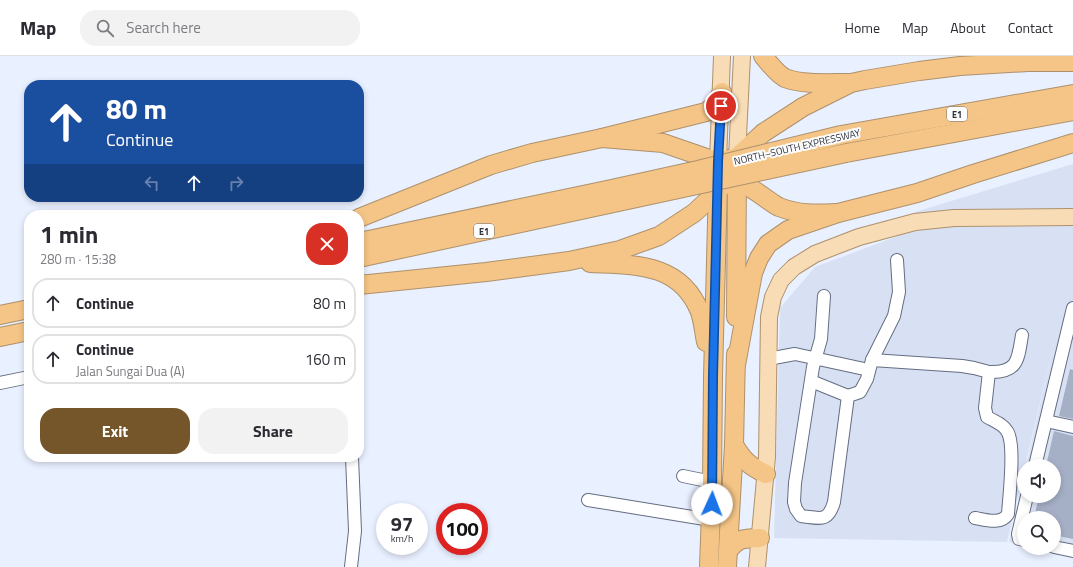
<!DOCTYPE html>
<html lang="en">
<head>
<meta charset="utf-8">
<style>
	body { margin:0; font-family:"Titillium Web",sans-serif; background:#f2f2f3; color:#2b2b33; height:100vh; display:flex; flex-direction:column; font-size:15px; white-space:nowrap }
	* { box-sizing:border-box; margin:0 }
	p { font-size:13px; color:#7c7c81 }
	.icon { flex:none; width:22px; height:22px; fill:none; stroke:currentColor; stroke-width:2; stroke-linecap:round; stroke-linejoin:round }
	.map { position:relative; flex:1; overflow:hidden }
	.details { position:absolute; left:24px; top:154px; width:340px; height:252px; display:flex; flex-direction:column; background:#fff; border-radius:16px; box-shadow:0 2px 6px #0003 }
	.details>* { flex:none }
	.hud { position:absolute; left:24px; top:24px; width:340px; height:122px; border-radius:16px; box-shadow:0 2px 6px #0003; background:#1a4fa0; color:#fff; overflow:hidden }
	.buttons { position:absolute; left:1017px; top:403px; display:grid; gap:8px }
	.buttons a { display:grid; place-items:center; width:44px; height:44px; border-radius:50%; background:#fff; box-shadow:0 2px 6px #0003; font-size:20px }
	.speed { position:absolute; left:376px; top:447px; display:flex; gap:8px; font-size:20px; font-weight:700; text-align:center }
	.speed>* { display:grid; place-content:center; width:52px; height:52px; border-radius:50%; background:#fff; box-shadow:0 2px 6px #0003; line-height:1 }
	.speed small { font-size:10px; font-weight:400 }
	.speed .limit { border:6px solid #d22; background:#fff; color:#111 }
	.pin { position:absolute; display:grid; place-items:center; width:34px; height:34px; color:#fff; margin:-17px; border:2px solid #fff; border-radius:50%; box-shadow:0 1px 4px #0007 }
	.me { position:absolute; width:44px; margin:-22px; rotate:2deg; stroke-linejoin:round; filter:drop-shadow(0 0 3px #0008) }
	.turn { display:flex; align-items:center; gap:14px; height:84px; padding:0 16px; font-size:18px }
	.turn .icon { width:52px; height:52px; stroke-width:2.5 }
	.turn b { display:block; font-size:28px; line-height:34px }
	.lanes { display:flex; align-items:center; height:38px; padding:0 16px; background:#0003; justify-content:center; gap:20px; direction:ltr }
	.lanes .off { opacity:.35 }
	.round { display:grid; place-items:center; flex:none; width:42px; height:42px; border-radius:16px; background:#f2f2f3 }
	.headline { display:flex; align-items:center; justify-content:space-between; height:68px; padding:0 16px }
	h1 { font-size:24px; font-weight:700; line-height:30px }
	.primary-button { display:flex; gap:8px; margin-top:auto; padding:8px 16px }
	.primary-button a { flex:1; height:46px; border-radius:16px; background:#74562a; color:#fff; font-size:16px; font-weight:700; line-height:46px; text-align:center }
	.primary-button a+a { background:#f2f2f3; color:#2b2b33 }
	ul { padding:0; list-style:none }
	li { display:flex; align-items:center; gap:12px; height:50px; margin:0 8px 6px; padding:0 8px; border:2px solid #e1e1e2; border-radius:16px }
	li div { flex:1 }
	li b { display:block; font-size:15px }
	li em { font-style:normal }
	header { display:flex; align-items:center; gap:24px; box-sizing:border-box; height:56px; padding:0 20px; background:#fff; border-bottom:1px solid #e1e1e2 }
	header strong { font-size:19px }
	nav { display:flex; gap:22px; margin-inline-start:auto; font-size:14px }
	.search { width:280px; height:36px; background:#f2f2f3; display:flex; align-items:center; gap:10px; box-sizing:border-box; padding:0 14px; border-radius:16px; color:#7c7c81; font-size:15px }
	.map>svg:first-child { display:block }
	.built { fill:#d8e1f3 }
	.building { fill:#a5afc6 }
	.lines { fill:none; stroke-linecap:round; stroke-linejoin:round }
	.minor-casing { stroke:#646d82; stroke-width:14 }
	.major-casing { stroke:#ae916c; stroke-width:18 }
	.highway-casing { stroke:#ae916c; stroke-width:20 }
	.minor { stroke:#fff; stroke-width:12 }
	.major { stroke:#f8dcb6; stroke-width:16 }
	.highway { stroke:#f4c586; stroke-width:18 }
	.highway-bridge-casing { stroke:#ae916c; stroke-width:20; stroke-linecap:butt }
	.highway-bridge { stroke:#f4c586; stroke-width:18 }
	.route-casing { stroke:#114b97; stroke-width:10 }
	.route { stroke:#1a73e8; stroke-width:7 }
	.labels { text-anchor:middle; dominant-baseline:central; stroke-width:4; stroke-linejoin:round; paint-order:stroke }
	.shield { fill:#fdfdfd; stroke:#6b6e75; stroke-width:1 }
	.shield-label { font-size:9px; font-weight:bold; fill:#2d313b }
	.street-label { font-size:10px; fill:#2d313b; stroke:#fdfdfd }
</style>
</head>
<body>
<header>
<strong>Map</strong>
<div class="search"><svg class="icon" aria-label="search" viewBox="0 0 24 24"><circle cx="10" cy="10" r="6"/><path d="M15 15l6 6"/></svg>Search here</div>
<nav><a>Home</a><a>Map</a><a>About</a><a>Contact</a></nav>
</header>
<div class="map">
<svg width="1073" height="511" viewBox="0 0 1073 511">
	<rect width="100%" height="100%" fill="#e9f0ff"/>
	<polygon class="built" points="1073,108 1073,499 1038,492 1054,492 1054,462 1024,462 1024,489 1009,486 1024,420 1024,440 1054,440 1054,410 1026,410 1057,275 1007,486 774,482 780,252 815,211 898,180 915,156"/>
	<g class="building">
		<polygon points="1070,313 1073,314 1073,363 1059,360"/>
		<polygon points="1054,375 1073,380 1073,483 1054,479 1054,462 1034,462 1039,440 1054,440 1054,410 1046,410"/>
	</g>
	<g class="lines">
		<defs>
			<g id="minor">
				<path d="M824,240L821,283L813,311L795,427L794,446L796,453L801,460C820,462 828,467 834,446L848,340L860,336L867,323L872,304L894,260L899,236L897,204"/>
				<polyline points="768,303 795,298 869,314"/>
				<path d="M872,304L962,310L974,312L989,316L985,352L987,361C994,365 1003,368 1007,375C1016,388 1009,441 1008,458C1001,469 986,464 975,462"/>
				<path d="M989,316C1018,317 1018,304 1022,279"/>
				<polyline points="811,325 848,340"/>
				<polyline points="0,327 29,321"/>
				<polyline points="1046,365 1073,371"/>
				<polyline points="1035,410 1073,252"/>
				<polyline points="683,420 712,426"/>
				<polyline points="588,444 711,464"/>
				<polyline points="1024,484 1019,483 1018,478 1027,440"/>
				<polyline points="1054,491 1073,495"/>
				<polyline points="351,511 355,475 352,401"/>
			</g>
			<g id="major">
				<polyline points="737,101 742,0"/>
				<polyline points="718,106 722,0"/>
				<polyline points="757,511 767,401 769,261 773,241 781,224 794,211 815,198 859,181 915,166 954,162 1073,161"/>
			</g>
			<g id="highway">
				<path d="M763,0C769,7 777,18 785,22C803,29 830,27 848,27"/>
				<polyline points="841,79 1073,38"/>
				<polyline points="602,82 663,87 718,106 737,101 763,77 803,51 851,27 865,24 919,15 960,10 1028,6 1073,6"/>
				<polyline points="846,97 1073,55"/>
				<polyline points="359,162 491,109 532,97 602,82 706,56 716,48 722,36"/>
				<polyline points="359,186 607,134"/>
				<polyline points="359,202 609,148"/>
				<path d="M590,207C634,209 680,206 700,256C703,265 704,276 706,286"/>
				<path d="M359,229L486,216L569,205L620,194L659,180L694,157L706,146L718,131C724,130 730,127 736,127C749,127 767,145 779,151C800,159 816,158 838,157"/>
				<polyline points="0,259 29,253"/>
				<polyline points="736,261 737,116"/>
				<polyline points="0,281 29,275"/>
				<polyline points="736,309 753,217 759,202 768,188 788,174 838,157 917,137 973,118 1073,87"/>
				<path d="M734,389C743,404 749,410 766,418"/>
				<path d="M728,495C739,481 743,483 760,482"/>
				<polyline points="709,511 712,426 713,320 718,128"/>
				<polyline points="727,511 734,389 736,298"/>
			</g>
		</defs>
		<use href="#minor" class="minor-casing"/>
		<use href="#major" class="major-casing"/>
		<use href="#highway" class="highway-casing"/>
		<use href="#minor" class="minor"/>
		<use href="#major" class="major"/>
		<use href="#highway" class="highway"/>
		<defs>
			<g id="highway-bridge">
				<polyline points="607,134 698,114 841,79"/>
				<polyline points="609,148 846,97"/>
			</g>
		</defs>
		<use href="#highway-bridge" class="highway-bridge-casing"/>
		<use href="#highway-bridge" class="highway-bridge"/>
	</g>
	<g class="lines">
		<defs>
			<polyline id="route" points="712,448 713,320 718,106 721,50"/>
		</defs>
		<use href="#route" class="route-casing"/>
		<use href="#route" class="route"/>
	</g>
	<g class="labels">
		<g class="shield">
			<rect x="947" y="51" width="20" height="14" rx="3"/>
			<rect x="474" y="168" width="20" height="14" rx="3"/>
		</g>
		<g class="shield-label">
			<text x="957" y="58">E1</text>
			<text x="484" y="175">E1</text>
		</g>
		<g class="street-label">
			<text transform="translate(797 91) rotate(-13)">NORTH–SOUTH EXPRESSWAY</text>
		</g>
	</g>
</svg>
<div class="buttons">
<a><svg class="icon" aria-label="sound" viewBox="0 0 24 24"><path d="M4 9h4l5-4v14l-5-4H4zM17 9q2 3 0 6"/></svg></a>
<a><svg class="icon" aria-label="search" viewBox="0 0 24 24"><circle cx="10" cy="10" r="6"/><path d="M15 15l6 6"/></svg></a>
</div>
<div class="speed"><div>97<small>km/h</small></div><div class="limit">100</div></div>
<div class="pin" style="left:721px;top:50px;background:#d93025"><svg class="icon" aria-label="arrive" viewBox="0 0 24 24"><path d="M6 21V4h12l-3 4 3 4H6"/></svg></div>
<svg class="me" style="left:712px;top:448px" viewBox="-20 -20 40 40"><circle r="19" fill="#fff"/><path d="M0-13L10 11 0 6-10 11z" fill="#1a73e8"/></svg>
<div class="hud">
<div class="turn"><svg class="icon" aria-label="ahead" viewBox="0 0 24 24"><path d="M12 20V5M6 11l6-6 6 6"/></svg><div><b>80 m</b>Continue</div></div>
<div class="lanes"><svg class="icon off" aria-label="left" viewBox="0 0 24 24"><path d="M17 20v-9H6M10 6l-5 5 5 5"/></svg><svg class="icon" aria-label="ahead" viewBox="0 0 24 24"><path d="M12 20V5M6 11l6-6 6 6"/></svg><svg class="icon off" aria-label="right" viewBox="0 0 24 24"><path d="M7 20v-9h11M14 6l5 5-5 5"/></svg></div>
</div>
<section class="details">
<div class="headline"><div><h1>1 min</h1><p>280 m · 15:38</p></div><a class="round" style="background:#d93025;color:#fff"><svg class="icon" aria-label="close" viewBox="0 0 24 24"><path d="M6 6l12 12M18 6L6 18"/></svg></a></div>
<ul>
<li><svg class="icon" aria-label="ahead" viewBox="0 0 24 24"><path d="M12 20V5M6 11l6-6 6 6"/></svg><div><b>Continue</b></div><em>80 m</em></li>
<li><svg class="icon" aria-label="ahead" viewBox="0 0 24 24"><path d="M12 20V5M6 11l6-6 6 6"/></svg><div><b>Continue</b><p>Jalan Sungai Dua (A)</p></div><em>160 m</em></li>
</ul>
<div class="primary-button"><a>Exit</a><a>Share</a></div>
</section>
</div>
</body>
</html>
